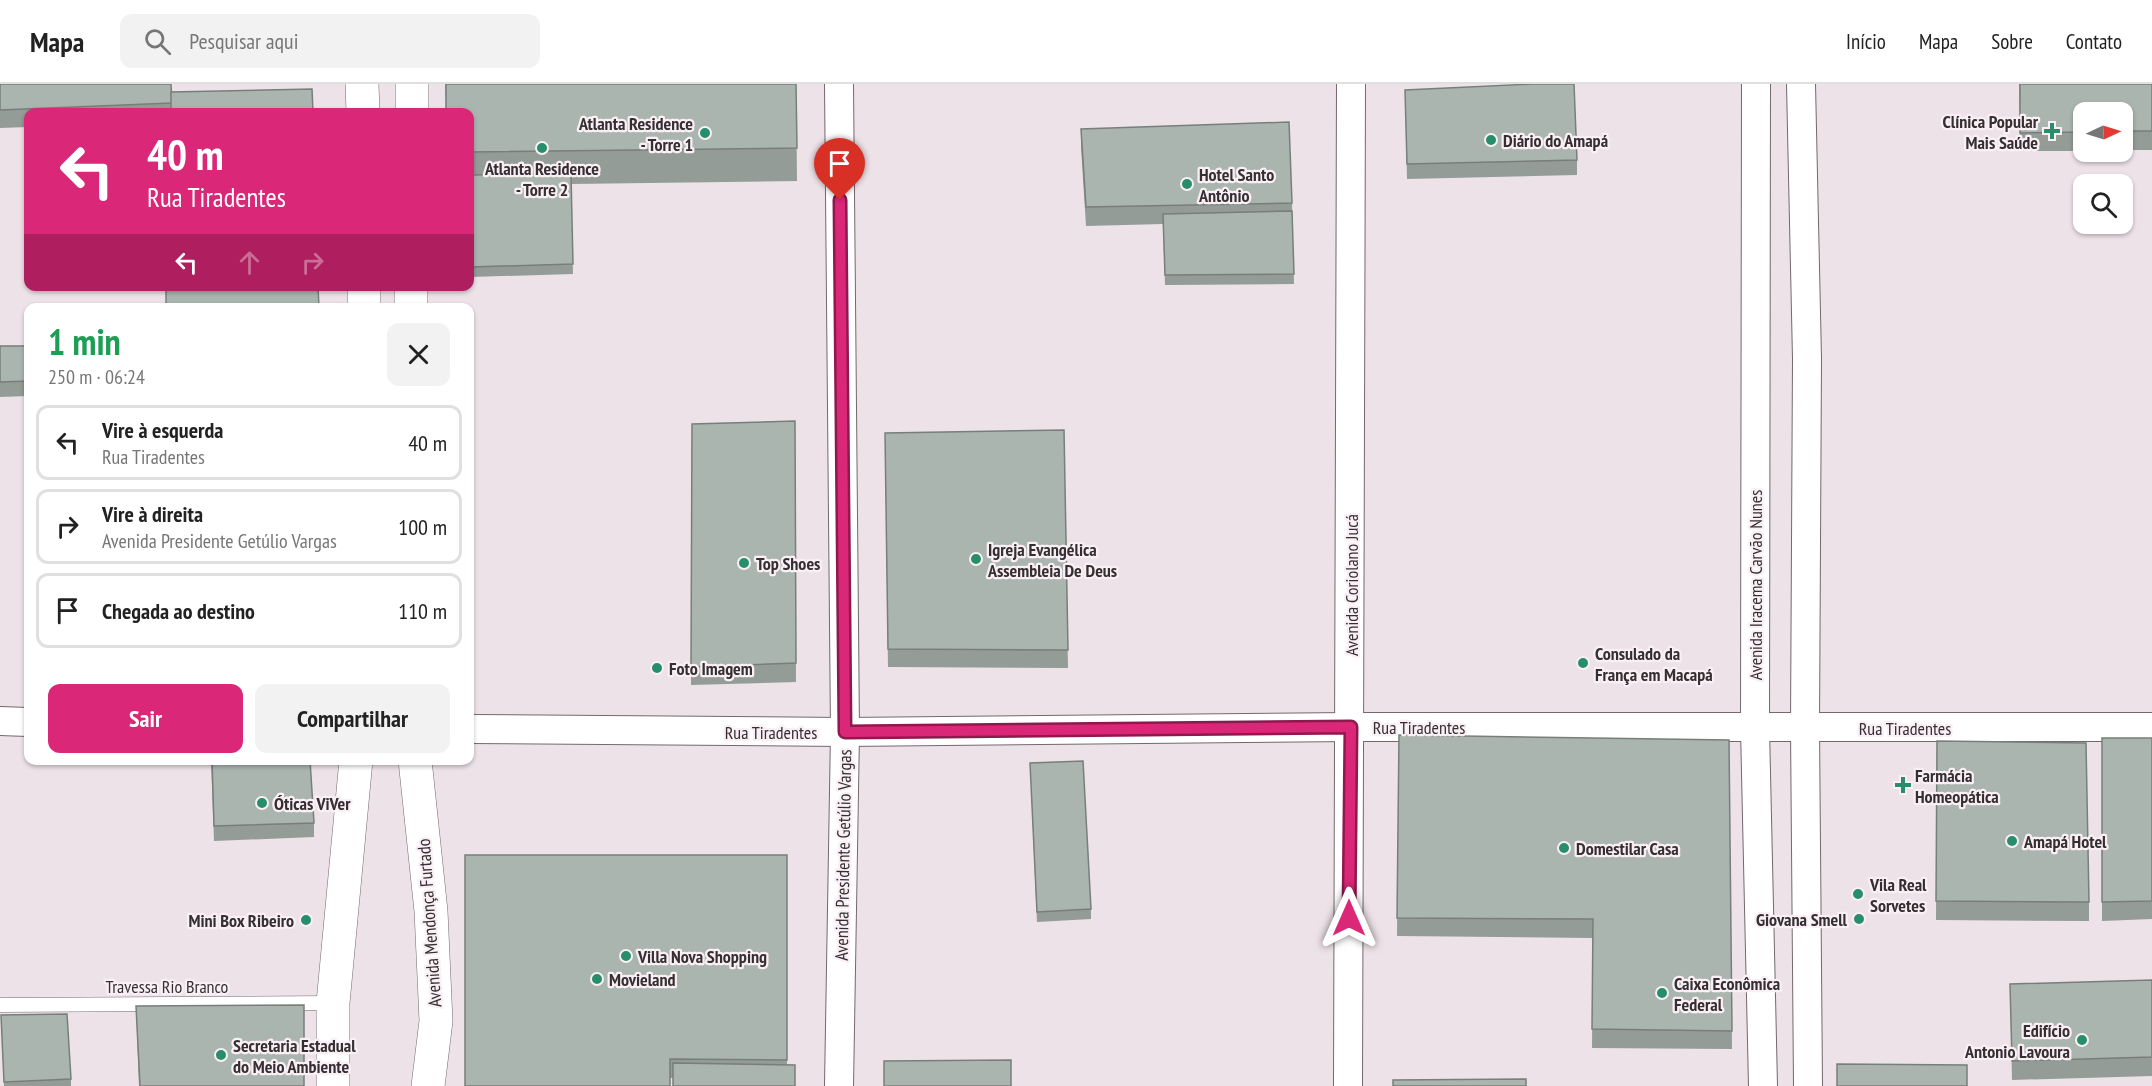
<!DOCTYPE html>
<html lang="pt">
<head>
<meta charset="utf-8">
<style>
	body { margin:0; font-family:"PT Sans Narrow",sans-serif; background:#f2f2f2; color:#222; height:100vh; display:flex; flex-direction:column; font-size:22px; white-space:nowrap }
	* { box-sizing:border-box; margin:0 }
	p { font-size:20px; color:#767676 }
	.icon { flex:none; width:33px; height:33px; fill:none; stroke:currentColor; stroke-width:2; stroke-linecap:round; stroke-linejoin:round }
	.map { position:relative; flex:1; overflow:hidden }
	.side { position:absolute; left:24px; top:219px; width:450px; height:462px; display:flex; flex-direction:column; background:#fff; border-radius:12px; box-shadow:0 2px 4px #0004 }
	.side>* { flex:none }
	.hud { position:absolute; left:24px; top:24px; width:450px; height:183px; border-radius:12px; box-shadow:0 2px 4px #0004; background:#db2777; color:#fff; overflow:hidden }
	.needle { width:39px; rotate:86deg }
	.tools { position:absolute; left:2073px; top:18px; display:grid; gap:12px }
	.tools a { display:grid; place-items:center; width:60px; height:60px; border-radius:12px; background:#fff; box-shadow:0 2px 4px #0004; font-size:30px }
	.pin { position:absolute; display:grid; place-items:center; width:51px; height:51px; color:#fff; margin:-62px -26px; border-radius:50% 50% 50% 0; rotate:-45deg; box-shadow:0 0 6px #0007 }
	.pin .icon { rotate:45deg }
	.me { position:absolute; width:66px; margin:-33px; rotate:0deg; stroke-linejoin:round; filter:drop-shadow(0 0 4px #0008) }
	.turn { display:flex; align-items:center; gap:21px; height:126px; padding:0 24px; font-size:27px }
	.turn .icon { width:78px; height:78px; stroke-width:2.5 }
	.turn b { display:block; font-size:42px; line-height:51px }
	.lanes { display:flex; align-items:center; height:57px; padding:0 24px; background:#0003; justify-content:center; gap:30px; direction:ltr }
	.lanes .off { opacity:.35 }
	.round { display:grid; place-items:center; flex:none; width:63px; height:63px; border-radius:12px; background:#f2f2f2 }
	.headline { display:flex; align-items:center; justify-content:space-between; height:102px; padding:0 24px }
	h1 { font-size:36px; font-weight:800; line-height:45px; color:#1e9e55 }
	.action { display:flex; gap:12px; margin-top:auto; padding:12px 24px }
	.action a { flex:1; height:69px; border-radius:12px; background:#db2777; color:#fff; font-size:24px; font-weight:800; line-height:69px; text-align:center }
	.action a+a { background:#f2f2f2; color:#222 }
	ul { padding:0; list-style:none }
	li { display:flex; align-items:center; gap:18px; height:75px; margin:0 12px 9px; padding:0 12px; border:3px solid #e0e0e0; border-radius:12px }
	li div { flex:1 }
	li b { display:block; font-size:22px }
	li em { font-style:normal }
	header { display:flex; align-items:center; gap:36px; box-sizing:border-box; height:84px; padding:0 30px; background:#fff; border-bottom:2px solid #e0e0e0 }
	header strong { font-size:28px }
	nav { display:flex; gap:33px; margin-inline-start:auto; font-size:21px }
	.search { width:420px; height:54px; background:#f2f2f2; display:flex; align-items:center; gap:15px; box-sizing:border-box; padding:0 21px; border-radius:12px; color:#767676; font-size:22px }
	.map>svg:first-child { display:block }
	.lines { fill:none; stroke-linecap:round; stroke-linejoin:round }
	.lane-casing { stroke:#73696d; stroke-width:15 }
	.street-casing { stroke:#73696d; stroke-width:30 }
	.secondary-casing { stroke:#73696d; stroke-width:34 }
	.lane { stroke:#fff; stroke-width:14 }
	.street { stroke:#fff; stroke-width:28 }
	.secondary { stroke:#fff; stroke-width:33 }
	.wall { fill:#939c97 }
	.building { fill:#abb5b0; stroke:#787f7b; stroke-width:1.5 }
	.route-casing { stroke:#8e194d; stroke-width:15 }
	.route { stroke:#db2777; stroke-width:10 }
	.poi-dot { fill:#278e6b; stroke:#faeff4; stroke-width:2 }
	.labels { text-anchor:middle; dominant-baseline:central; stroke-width:4.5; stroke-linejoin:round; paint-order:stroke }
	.poi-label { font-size:18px; font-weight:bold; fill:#343032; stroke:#faeff4; text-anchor:start }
	.street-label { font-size:18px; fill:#343032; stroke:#faeff4 }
</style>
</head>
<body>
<header>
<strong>Mapa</strong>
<div class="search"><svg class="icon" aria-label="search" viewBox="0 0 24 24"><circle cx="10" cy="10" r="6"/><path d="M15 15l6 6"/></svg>Pesquisar aqui</div>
<nav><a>Início</a><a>Mapa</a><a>Sobre</a><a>Contato</a></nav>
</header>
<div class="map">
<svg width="2152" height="1002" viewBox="0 0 2152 1002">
	<rect width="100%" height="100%" fill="#ede2e7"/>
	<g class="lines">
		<defs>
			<polyline id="lane" points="0,921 333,919"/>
			<g id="street">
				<polyline points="839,0 845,648 839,1002"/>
				<polyline points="1756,0 1755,644 1763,1002"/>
				<polyline points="1801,0 1807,275 1805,644 1808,1002"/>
				<polyline points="0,637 28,638"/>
				<polyline points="470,645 845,648 1351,643 2152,643"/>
				<polyline points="1348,1002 1351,0"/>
			</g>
			<g id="secondary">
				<polyline points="362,0 363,28"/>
				<polyline points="412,28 412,0"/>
				<polyline points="411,202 411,224"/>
				<polyline points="364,224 364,202"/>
				<polyline points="415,676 431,827 436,937 428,1002"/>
				<polyline points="333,1002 333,919 356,676"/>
			</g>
		</defs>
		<use href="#lane" class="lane-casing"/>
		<use href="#street" class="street-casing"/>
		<use href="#secondary" class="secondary-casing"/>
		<use href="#lane" class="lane"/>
		<use href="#street" class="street"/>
		<use href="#secondary" class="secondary"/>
	</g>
	<g class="wall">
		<polygon points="0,0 171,8 313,28 28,28 28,43 0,44"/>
		<polygon points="445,0 796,0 797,97 571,100 573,190 470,193 470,28 446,28"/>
		<polygon points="2019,0 2152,0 2152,66 2122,66 2122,28 2084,28 2084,67 2020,67"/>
		<polygon points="1405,6 1577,76 1577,91 1407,95"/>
		<polygon points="1081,45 1292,119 1294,200 1165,201 1163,140 1086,142 1081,63"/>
		<polygon points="0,262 28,262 28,312 0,313"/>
		<polygon points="795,337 796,598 691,601 692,340"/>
		<polygon points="1064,346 1068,584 888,583 885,349"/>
		<polygon points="1399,651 1729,656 1732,965 1592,964 1593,854 1397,852"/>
		<polygon points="2102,654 2152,654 2152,835 2102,837"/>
		<polygon points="1937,657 2089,818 2089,837 1936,836"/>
		<polygon points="211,676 314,739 314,753 214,757"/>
		<polygon points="1030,679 1091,825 1091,835 1037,838"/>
		<polygon points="787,771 787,981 673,994 465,1002"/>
		<polygon points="2152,896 2152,992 2012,996 2010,900"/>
		<polygon points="136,922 304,1002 139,1002"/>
		<polygon points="1,931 71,995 71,1002 4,1002"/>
	</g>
	<g class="building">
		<polygon points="0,0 171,0 172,19 0,26"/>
		<polygon points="446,0 796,0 797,64 470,68 470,28 446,28"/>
		<polygon points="1533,0 1574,0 1577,76 1407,80 1405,6"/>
		<polygon points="2020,0 2152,0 2152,47 2122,47 2122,28 2084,28 2084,48 2020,49"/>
		<polygon points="312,5 313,28 171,28 171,8"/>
		<polygon points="1289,38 1292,119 1086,123 1081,45"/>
		<polygon points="571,90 573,180 470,183 470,91"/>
		<polygon points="1292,127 1294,190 1165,191 1163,130"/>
		<polygon points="166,202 318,202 319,224 166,224"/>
		<polygon points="0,262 28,262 28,297 0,298"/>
		<polygon points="795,337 796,579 691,583 692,340"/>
		<polygon points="1064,346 1068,566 888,565 885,349"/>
		<polygon points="1399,651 1729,656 1732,947 1592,945 1593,835 1397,834"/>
		<polygon points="2102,654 2152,654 2152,817 2102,818"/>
		<polygon points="1937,657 2086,659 2089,818 1936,817"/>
		<polygon points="212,676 310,676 314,739 214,742"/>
		<polygon points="1083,677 1091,825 1037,828 1030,679"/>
		<polygon points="465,771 787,771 787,976 670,975 670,1002 465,1002"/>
		<polygon points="2152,896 2152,973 2012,977 2010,900"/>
		<polygon points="304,921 304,1002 140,1002 136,922"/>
		<polygon points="67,930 71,995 4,998 1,931"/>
		<polygon points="1011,976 1011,1002 884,1002 884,977"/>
		<polygon points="673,979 795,981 795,1002 673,1002"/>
		<polygon points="1837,980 1967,981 1967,1002 1837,1002"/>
		<polygon points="1526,995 1526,1002 1393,1002 1393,996"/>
	</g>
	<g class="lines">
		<defs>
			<polyline id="route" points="840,116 845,648 1351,643 1349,834"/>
		</defs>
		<use href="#route" class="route-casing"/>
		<use href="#route" class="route"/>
	</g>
	<g class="poi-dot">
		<path d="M2049 38h6v6h6v6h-6v6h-6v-6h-6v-6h6z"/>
		<circle cx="705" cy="49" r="6"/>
		<circle cx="1491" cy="56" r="6"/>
		<circle cx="542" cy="64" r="6"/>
		<circle cx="1187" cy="100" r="6"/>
		<circle cx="976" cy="475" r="6"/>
		<circle cx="744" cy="479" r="6"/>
		<circle cx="1583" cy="579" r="6"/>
		<circle cx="657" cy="584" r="6"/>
		<path d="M1900 692h6v6h6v6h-6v6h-6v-6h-6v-6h6z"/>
		<circle cx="262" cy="719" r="6"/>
		<circle cx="2012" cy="757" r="6"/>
		<circle cx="1564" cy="764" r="6"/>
		<circle cx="1858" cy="810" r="6"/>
		<circle cx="1859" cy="835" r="6"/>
		<circle cx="306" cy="836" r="6"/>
		<circle cx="626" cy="872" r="6"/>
		<circle cx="597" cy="895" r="6"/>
		<circle cx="1662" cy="909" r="6"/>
		<circle cx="2082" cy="956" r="6"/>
		<circle cx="221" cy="971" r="6"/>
	</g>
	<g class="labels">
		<g class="poi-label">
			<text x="2038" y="37" text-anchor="end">Clínica Popular<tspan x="2038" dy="21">Mais Saúde</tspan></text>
			<text x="693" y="39" text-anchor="end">Atlanta Residence<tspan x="693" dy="21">- Torre 1</tspan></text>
			<text x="1503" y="56">Diário do Amapá</text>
			<text x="542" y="84" text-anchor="middle">Atlanta Residence<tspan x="542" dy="21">- Torre 2</tspan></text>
			<text x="1199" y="90">Hotel Santo<tspan x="1199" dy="21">Antônio</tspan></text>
			<text x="988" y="465">Igreja Evangélica<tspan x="988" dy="21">Assembleia De Deus</tspan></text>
			<text x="756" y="479">Top Shoes</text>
			<text x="1595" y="569">Consulado da<tspan x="1595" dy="21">França em Macapá</tspan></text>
			<text x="669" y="584">Foto Imagem</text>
			<text x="1915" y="691">Farmácia<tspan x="1915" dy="21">Homeopática</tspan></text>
			<text x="274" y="719">Óticas ViVer</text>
			<text x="2024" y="757">Amapá Hotel</text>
			<text x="1576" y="764">Domestilar Casa</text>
			<text x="1870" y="800">Vila Real<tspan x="1870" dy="21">Sorvetes</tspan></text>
			<text x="1847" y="835" text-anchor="end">Giovana Smell</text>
			<text x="294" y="836" text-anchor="end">Mini Box Ribeiro</text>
			<text x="638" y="872">Villa Nova Shopping</text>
			<text x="609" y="895">Movieland</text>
			<text x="1674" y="899">Caixa Econômica<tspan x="1674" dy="21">Federal</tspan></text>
			<text x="2070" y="946" text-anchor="end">Edifício<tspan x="2070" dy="21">Antonio Lavoura</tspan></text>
			<text x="233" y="961">Secretaria Estadual<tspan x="233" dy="21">do Meio Ambiente</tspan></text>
		</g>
		<g class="street-label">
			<text transform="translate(1351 501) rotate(-90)">Avenida Coriolano Jucá</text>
			<text transform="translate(1755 501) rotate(-90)">Avenida Iracema Carvão Nunes</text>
			<text x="1419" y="643">Rua Tiradentes</text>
			<text x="1905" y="644">Rua Tiradentes</text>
			<text x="771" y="648">Rua Tiradentes</text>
			<text transform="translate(843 771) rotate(-89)">Avenida Presidente Getúlio Vargas</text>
			<text transform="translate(429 839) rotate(-94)">Avenida Mendonça Furtado</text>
			<text x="167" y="902">Travessa Rio Branco</text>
		</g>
	</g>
</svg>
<div class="tools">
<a><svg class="needle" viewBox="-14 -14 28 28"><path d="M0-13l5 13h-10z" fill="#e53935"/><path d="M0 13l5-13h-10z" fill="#767676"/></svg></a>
<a><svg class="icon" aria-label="search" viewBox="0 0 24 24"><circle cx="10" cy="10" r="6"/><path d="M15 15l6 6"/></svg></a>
</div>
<div class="pin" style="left:840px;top:116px;background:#d93025"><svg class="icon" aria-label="arrive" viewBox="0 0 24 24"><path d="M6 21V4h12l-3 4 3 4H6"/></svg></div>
<svg class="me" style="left:1349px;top:834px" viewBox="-20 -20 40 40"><path d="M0-17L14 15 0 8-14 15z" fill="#db2777" stroke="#fff" stroke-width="4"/></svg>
<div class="hud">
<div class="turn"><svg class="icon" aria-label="left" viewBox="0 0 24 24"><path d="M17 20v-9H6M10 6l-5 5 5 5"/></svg><div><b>40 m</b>Rua Tiradentes</div></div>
<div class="lanes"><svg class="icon" aria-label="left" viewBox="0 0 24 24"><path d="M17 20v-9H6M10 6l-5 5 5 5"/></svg><svg class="icon off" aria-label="ahead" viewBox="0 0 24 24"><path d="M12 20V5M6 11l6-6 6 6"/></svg><svg class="icon off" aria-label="right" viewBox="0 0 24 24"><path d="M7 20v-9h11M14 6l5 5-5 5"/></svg></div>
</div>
<section class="side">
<div class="headline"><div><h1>1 min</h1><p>250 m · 06:24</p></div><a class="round"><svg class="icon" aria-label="close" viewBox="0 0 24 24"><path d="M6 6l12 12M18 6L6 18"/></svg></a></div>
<ul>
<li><svg class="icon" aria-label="left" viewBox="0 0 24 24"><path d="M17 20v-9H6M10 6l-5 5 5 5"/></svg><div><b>Vire à esquerda</b><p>Rua Tiradentes</p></div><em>40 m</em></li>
<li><svg class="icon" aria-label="right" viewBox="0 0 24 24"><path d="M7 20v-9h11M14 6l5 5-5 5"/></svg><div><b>Vire à direita</b><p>Avenida Presidente Getúlio Vargas</p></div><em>100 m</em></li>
<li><svg class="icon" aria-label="arrive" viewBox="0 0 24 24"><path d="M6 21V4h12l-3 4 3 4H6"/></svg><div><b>Chegada ao destino</b></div><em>110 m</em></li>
</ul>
<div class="action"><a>Sair</a><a>Compartilhar</a></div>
</section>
</div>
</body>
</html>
